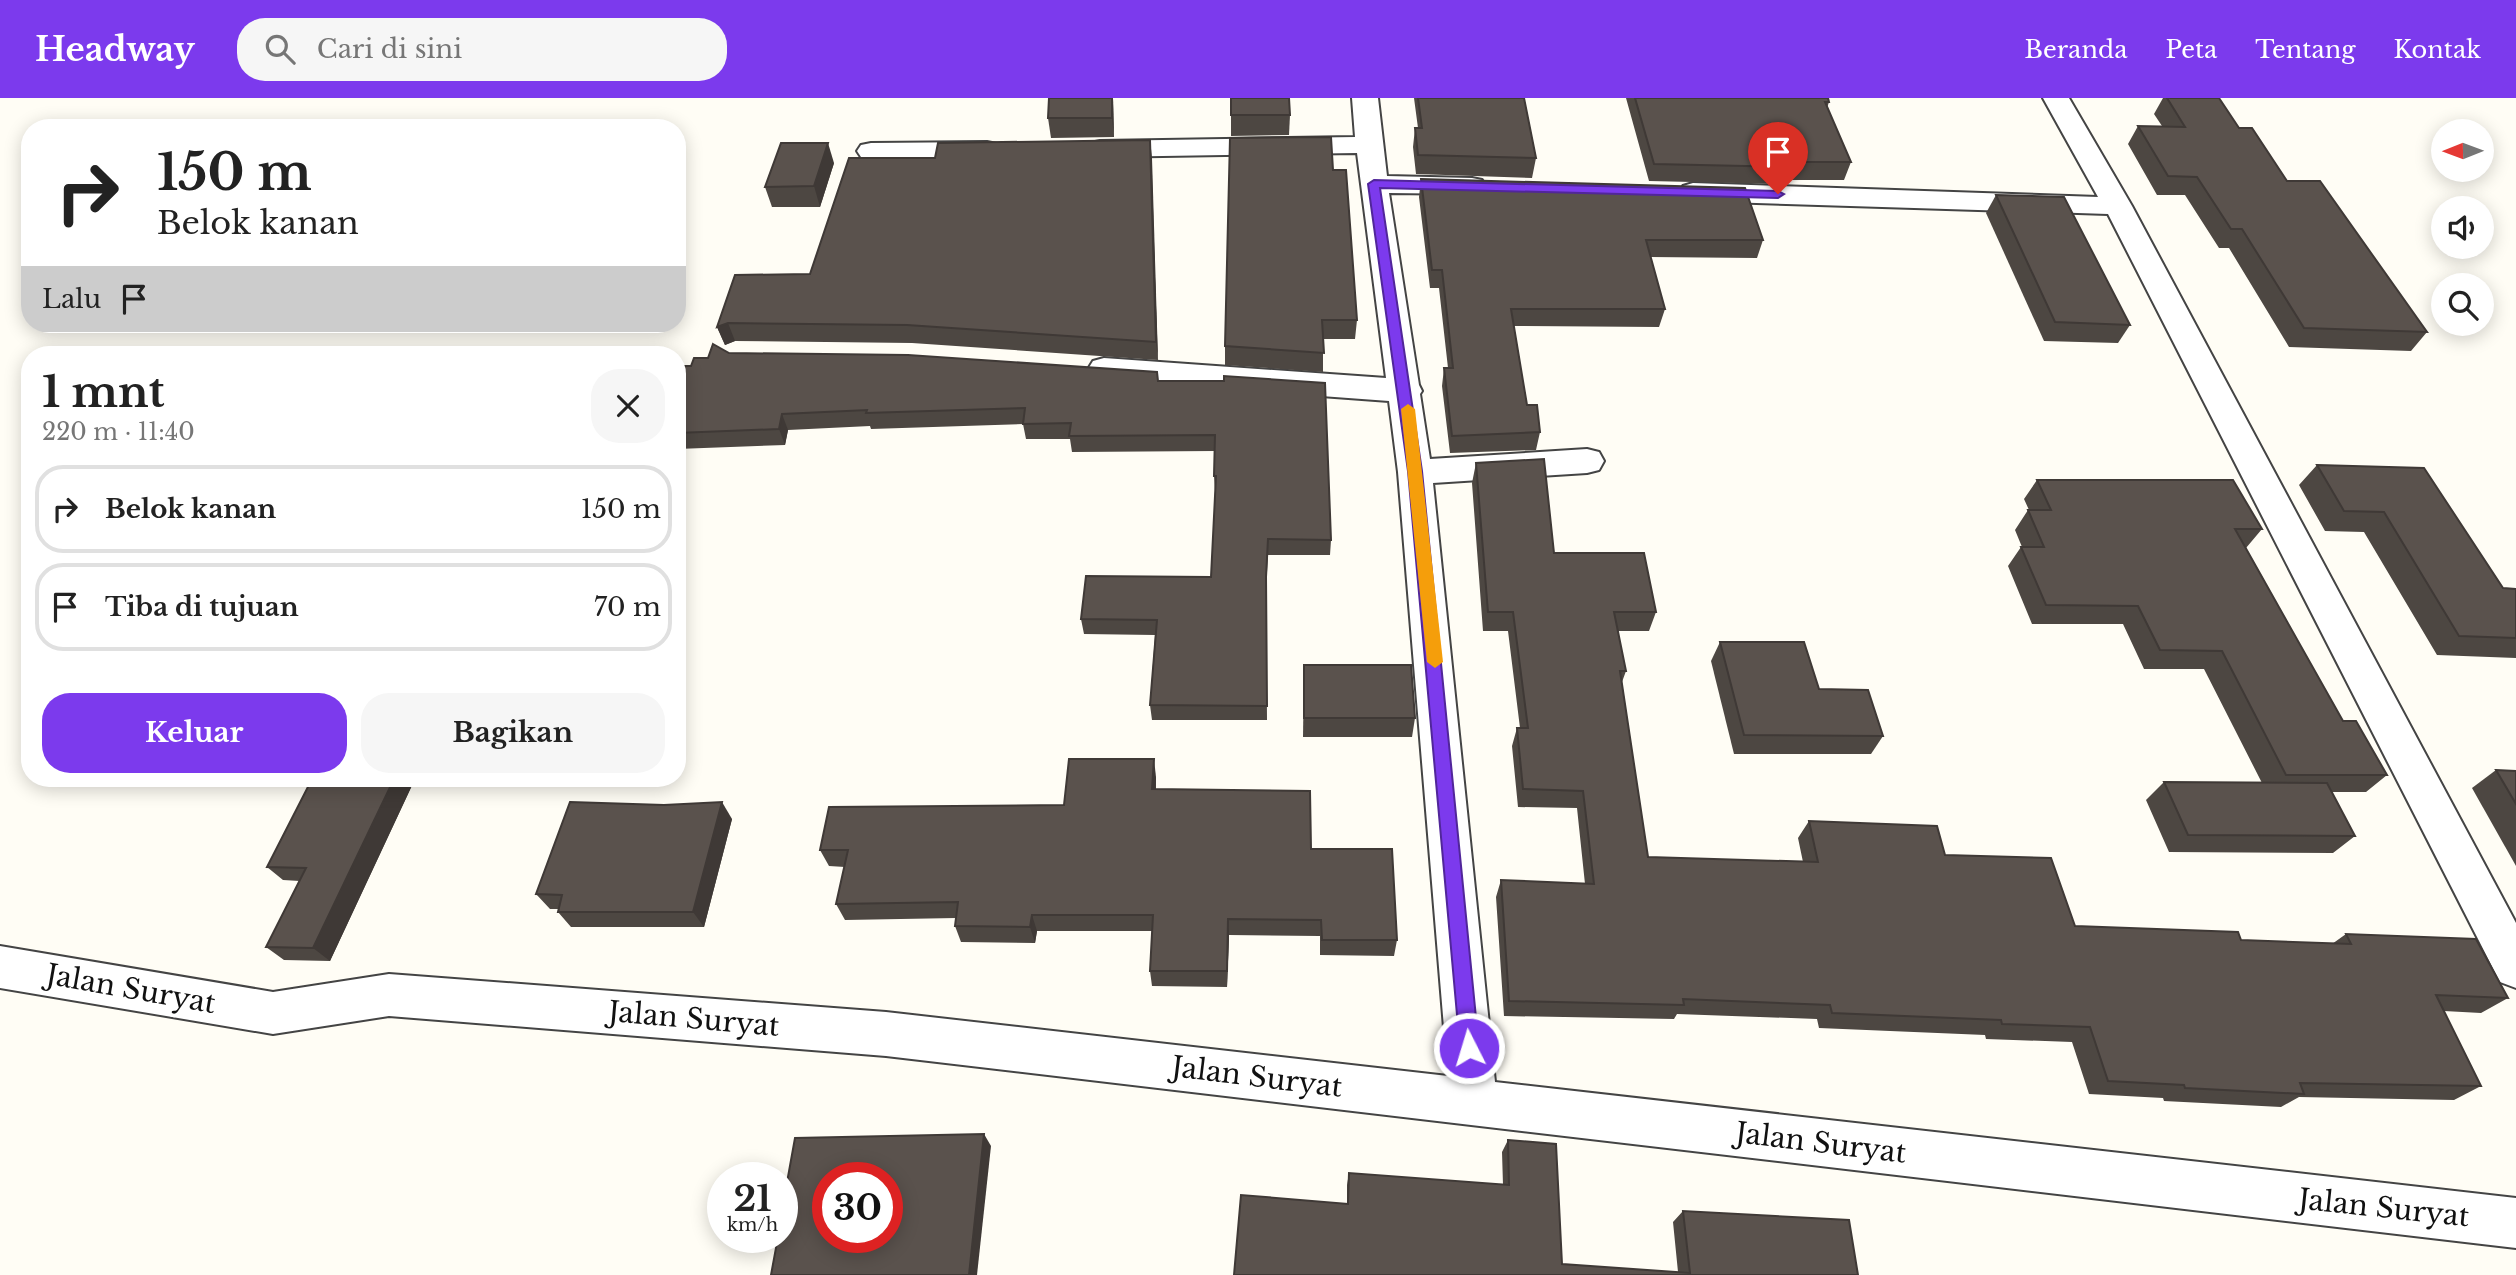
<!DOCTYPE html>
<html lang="id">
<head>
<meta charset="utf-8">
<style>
	body { margin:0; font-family:"Libre Baskerville",serif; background:#f6f6f6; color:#222; height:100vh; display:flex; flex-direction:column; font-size:26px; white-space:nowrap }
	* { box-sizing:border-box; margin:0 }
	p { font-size:23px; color:#767676 }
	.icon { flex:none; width:38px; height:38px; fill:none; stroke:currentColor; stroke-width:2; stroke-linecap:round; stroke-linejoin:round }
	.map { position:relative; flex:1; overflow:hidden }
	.sheet { position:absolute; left:21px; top:248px; width:665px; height:441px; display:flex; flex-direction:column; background:#fff; border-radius:28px; box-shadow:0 4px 18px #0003 }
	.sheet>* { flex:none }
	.banner { position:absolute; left:21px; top:21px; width:665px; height:214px; border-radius:28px; box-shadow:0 4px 18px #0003; background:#fff; color:#222; overflow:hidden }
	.needle { width:46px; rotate:269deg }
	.controls { position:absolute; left:2431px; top:21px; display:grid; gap:14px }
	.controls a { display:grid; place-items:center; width:63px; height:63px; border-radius:50%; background:#fff; box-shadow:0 4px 18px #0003; font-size:35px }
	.speed { position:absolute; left:707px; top:1064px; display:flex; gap:14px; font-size:35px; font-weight:700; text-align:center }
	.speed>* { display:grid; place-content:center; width:91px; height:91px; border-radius:50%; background:#fff; box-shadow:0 4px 18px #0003; line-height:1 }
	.speed small { font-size:18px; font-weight:400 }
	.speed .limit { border:10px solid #d22; background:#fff; color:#111 }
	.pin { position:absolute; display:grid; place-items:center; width:60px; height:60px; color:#fff; margin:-72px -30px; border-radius:50% 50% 50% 0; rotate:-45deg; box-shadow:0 0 7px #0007 }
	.pin .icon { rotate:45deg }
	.me { position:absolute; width:77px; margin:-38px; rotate:355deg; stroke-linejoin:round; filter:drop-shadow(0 0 5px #0008) }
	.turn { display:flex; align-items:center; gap:24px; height:147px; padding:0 21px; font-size:32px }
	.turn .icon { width:91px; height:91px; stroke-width:2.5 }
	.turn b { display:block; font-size:49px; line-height:60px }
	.then { display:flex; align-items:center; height:66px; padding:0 21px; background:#0003; gap:14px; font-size:26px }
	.round { display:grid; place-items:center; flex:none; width:74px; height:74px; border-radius:28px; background:#f6f6f6 }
	.overview { display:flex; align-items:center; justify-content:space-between; height:119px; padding:0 21px }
	h1 { font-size:42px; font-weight:700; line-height:52px }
	.action { display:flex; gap:14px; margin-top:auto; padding:14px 21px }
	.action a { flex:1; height:80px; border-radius:28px; background:#7c3aed; color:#fff; font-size:28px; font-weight:700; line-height:80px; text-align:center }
	.action a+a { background:#f6f6f6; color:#222 }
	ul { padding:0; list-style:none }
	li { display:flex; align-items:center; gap:21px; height:88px; margin:0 14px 10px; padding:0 7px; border:4px solid #e0e0e0; border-radius:28px }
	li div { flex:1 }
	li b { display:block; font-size:26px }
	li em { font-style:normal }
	header { display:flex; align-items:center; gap:42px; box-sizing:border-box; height:98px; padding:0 35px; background:#7c3aed; color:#fff }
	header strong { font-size:33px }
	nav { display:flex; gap:38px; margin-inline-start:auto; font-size:24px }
	.search { width:490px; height:63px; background:#f6f6f6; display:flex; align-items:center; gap:18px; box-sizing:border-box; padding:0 24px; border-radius:28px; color:#767676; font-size:26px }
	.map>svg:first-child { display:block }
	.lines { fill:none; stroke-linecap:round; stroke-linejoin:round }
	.minor-casing { stroke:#444; stroke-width:4 }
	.minor { fill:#fff; fill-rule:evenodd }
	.wall { fill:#4d4742 }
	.shaded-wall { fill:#3f3936 }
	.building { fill:#5a524d; stroke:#3f3936; stroke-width:2; fill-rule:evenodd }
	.route { fill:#7c3aed; stroke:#51269a; stroke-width:2 }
	.slow { fill:#f59e0b }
	.labels { text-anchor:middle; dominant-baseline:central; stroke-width:7; stroke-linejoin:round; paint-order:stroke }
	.near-street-label { font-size:28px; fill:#111; stroke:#fff }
</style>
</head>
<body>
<header>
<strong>Headway</strong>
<div class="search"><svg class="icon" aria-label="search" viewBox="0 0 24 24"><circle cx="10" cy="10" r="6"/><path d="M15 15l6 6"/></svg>Cari di sini</div>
<nav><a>Beranda</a><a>Peta</a><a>Tentang</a><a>Kontak</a></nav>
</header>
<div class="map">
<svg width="2516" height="1177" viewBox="0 0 2516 1177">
	<rect width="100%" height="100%" fill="#fffdf5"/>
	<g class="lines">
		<defs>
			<g id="minor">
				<polygon points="1352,0 1378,0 1387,78 1472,80 1482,82 1486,88 1482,94 1472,96 1389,95 1419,287 1422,293 1420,296 1430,361 1587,351 1599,354 1604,363 1599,372 1587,375 1433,385 1495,984 2516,1100 2516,1150 886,958 389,918 273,936 0,890 0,848 273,894 389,876 886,914 1448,978 1398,374 1389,303 1104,282 1093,279 1088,271 1093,263 1104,260 1386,280 1357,55 1100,59 1090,57 1086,51 1090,45 1100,43 1355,39"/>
				<polygon points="2043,0 2069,0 2132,108 2516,825 2516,890 2500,884 2108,116 1693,103 1683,100 1679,94 1683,88 1693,85 2098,99"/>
				<polygon points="987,44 997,46 1001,52 997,58 987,60 871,61 861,59 857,53 861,47 871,45"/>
			</g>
		</defs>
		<use href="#minor" class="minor-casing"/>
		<use href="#minor" class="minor"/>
	</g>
	<g class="wall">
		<polygon points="1049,0 1113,0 1114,39 1051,40 1048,20"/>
		<polygon points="1414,0 1524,0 1536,60 1532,80 1416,76 1413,49 1415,30 1418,30"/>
		<polygon points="1626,0 1828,0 1829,4 1827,10 1851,64 1844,82 1781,82 1780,86 1649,83"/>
		<polygon points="2163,0 2167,0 2239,30 2427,234 2411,253 2289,249 2229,150 2219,150 2185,97 2157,97 2128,46 2138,28 2162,28 2154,16"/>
		<polygon points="1231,17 1290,17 1289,37 1231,38"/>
		<polygon points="1150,42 1158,262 912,245 735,243 725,247 717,229 810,176 935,60"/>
		<polygon points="834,65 820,109 772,109 765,89"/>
		<polygon points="1333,72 1357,222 1355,241 1323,241 1323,274 1225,267 1225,248"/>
		<polygon points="1421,81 1763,142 1757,160 1650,159 1665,211 1659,229 1514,228 1527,307 1540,334 1536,352 1450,355 1442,288 1444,270 1448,270 1439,190 1430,190 1419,99"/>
		<polygon points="1996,97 2130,227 2118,245 2044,243 1986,115"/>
		<polygon points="729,255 1158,283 1331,442 1330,457 1268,457 1266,491 1267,622 1152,622 1150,607 1155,537 1084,536 1081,521 1211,479 1215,393 1214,378 1215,353 1072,354 1070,341 1026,341 1023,326 871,331 870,328 788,332 785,347 677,351 677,268 691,268 708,260"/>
		<polygon points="1476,365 1554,455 1656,514 1649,533 1618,533 1626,573 1622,584 1648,759 1803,764 1798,740 1809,723 1945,757 2075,828 2241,842 2332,846 2346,836 2508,900 2481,915 2444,913 2481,988 2454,1002 2299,999 2281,1009 2164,1003 2163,1000 2089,996 2072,944 1986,941 1985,937 1819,930 1817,921 1677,916 1674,921 1504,918 1496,799 1501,782 1585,786 1577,710 1518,709 1512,648 1517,630 1520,630 1508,533 1483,533 1472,385"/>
		<polygon points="2317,367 2503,490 2516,491 2516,560 2437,557 2364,434 2325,433 2299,387"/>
		<polygon points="2037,382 2262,431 2246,450 2343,623 2387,677 2366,694 2332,694 2355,738 2333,755 2169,754 2146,702 2164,684 2262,685 2204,571 2144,571 2123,526 2032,526 2008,468 2021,449 2022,449 2015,432 2028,412 2029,412 2024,401"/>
		<polygon points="1720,544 1819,591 1883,638 1871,656 1734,656 1711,563"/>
		<polygon points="1304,567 1415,620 1412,639 1303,639"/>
		<polygon points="2496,672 2516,673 2516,768 2472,690"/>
		<polygon points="1156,679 1156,691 1311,751 1397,842 1394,858 1320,857 1320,838 1229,837 1227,889 1152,888 1150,873 1152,833 1037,833 1035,845 961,844 955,828 956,820 845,822 836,806 845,769 829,768 820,752 1064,707"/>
		<polygon points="312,681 415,681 330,863 284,862 266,849 300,783 283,782 267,769"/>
		<polygon points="664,707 732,721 704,829 571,829 558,814 558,811 550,811 536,796"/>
		<polygon points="1508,1042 1562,1166 1678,1174 1673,1124 1683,1113 1858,1177 1234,1177 1347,1106 1347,1087 1349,1075 1503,1087 1502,1054"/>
	</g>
	<g class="shaded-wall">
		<polygon points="1112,0 1113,0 1114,39 1112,20"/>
		<polygon points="1150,42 1152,60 1158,262 1156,244"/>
		<polygon points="828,45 834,65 820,109 814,88"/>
		<polygon points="728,225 735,243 725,247 717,229"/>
		<polygon points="782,316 788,332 785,347 779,331"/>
		<polygon points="1154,661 1156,679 1155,709 1152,691"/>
		<polygon points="394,681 415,681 330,863 313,850"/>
		<polygon points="722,704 732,721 704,829 693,814"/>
		<polygon points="1032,817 1037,833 1035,845 1030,829"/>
		<polygon points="1228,821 1229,837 1227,889 1227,873"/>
		<polygon points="984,1036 991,1048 977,1177 969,1177"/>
	</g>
	<g class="building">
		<polygon points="1049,0 1112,0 1112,20 1048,20"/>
		<polygon points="1231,0 1289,0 1290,17 1231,17"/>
		<polygon points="1418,0 1524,0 1536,60 1418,57 1415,30 1422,30"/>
		<polygon points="1635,0 1828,0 1829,4 1825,4 1851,64 1784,64 1786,69 1654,66"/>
		<polygon points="2167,0 2219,0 2239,30 2252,30 2287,83 2320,83 2427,234 2304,230 2242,131 2231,131 2197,79 2168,78 2138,28 2185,29"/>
		<polygon points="1331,39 1333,72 1346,72 1357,222 1322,222 1324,255 1225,248 1230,40"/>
		<polygon points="1150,42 1156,244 907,227 728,225 717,229 735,177 810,176 849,60 935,60 938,45"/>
		<polygon points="781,45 828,45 814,88 765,89"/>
		<polygon points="1421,81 1745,90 1763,142 1646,142 1665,211 1511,211 1527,307 1537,307 1540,334 1452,338 1444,270 1453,270 1442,172 1432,172"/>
		<polygon points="1996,97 2064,99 2130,227 2055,224"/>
		<polygon points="713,246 729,255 908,257 1157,274 1158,283 1224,283 1224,278 1325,285 1331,442 1268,441 1266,479 1267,608 1150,607 1157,522 1081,521 1086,478 1211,479 1216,378 1214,378 1215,337 1069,338 1071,325 1023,326 1025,310 866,315 867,312 782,316 779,331 677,335 677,268 691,268 694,260 708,260"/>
		<polygon points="1544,361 1554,455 1644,455 1656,514 1614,514 1626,573 1620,573 1648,759 1818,764 1809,723 1937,728 1945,757 2051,760 2075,828 2238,834 2241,842 2351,846 2346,836 2476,841 2508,900 2436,897 2481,988 2300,985 2304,996 2185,990 2184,987 2108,983 2090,929 2002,926 2001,922 1832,915 1830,907 1683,901 1684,907 1509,903 1501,782 1594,786 1583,693 1523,691 1517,630 1528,630 1513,514 1488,514 1476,365"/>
		<polygon points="2317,367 2424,370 2503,490 2516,491 2516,540 2459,538 2384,414 2344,413"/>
		<polygon points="2037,382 2233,382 2262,431 2235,431 2343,623 2356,623 2387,677 2286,677 2222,553 2160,552 2138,508 2046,507 2021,449 2044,449 2028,412 2051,412"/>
		<polygon points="1720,544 1804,544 1819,591 1868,592 1883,638 1744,637"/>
		<polygon points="1304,567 1411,567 1415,620 1304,620"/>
		<polygon points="1069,661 1154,661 1152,691 1310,693 1311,751 1392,751 1397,842 1322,842 1321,822 1228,821 1227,873 1150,873 1153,817 1032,817 1030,829 955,828 958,804 836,806 848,752 820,752 829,709 1064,707"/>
		<polygon points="2496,672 2516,673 2516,706"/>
		<polygon points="312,681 394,681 313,850 266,849 306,770 267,769"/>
		<polygon points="2164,684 2327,685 2355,738 2188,737"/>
		<polygon points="570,704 664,707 722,704 693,814 558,814 562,797 536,796"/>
		<path d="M984,1036L969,1177H771L778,1139H782V1112L795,1040ZM828,1080H887V1139H828Z"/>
		<polygon points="1508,1042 1556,1046 1562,1166 1690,1175 1683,1113 1849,1122 1858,1177 1234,1177 1241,1097 1348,1106 1349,1075 1509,1087"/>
	</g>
	<polygon class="route" points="1374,82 1778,93 1784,96 1778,100 1380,90 1422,373 1479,950 1476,956 1469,959 1463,956 1460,950 1408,373 1368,86"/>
	<polygon class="slow" points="1408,306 1415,311 1443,564 1435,570 1427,564 1401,311"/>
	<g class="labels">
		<g class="near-street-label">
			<text transform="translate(131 891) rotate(10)">Jalan Suryat</text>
			<text transform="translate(694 921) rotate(5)">Jalan Suryat</text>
			<text transform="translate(1257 979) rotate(7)">Jalan Suryat</text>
			<text transform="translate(1821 1045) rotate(7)">Jalan Suryat</text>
			<text transform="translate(2384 1110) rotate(6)">Jalan Suryat</text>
		</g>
	</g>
</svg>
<div class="controls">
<a><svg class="needle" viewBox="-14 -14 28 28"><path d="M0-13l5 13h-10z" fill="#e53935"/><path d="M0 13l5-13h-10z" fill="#767676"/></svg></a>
<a><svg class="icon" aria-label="sound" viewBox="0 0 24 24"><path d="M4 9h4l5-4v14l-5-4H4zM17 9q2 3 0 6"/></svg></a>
<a><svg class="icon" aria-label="search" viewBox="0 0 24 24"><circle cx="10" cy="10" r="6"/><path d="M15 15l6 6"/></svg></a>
</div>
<div class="speed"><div>21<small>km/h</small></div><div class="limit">30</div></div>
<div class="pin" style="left:1778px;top:96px;background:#d93025"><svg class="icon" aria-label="arrive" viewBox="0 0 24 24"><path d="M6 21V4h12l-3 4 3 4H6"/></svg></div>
<svg class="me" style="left:1469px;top:950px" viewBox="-20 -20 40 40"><circle r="17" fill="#7c3aed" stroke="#fff" stroke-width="3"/><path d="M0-11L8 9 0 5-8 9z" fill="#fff"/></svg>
<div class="banner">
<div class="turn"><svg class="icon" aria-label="right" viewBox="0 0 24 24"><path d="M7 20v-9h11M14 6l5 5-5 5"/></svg><div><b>150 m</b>Belok kanan</div></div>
<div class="then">Lalu<svg class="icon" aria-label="arrive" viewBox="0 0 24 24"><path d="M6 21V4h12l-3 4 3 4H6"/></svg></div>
</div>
<section class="sheet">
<div class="overview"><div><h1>1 mnt</h1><p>220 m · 11:40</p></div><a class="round"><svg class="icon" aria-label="close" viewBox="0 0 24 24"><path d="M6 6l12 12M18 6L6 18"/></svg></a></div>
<ul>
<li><svg class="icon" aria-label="right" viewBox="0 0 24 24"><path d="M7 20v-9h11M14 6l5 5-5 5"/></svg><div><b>Belok kanan</b></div><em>150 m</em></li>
<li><svg class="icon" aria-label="arrive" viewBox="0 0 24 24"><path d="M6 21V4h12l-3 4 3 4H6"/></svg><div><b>Tiba di tujuan</b></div><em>70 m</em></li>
</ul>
<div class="action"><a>Keluar</a><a>Bagikan</a></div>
</section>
</div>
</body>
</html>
